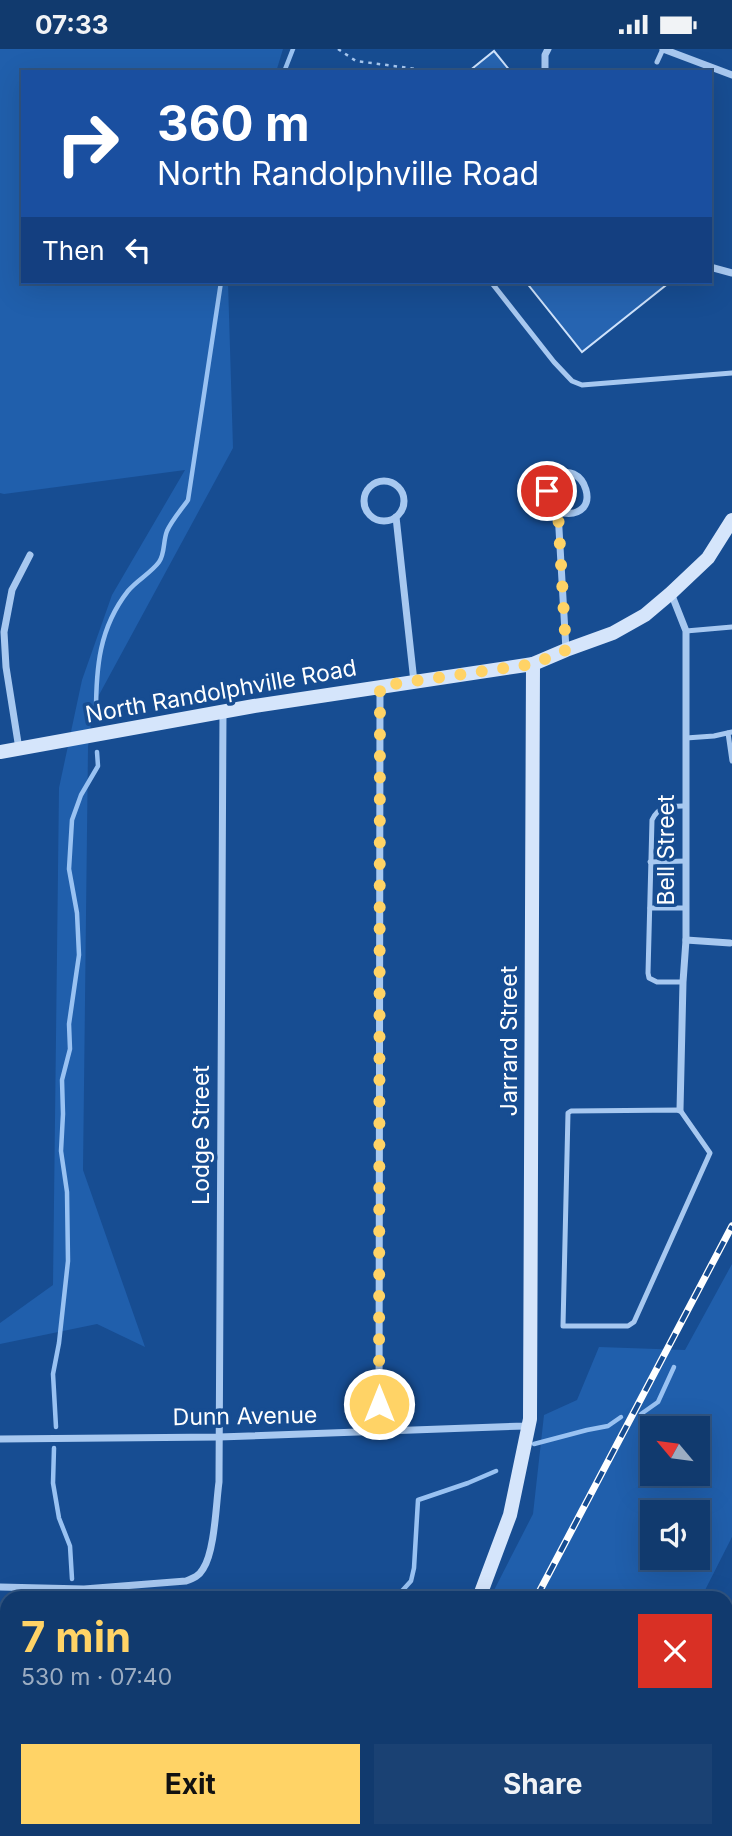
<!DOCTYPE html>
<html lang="en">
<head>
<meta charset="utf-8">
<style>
	body { margin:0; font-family:Inter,sans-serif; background:#1a4173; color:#f1f3f6; height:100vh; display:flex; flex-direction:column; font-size:26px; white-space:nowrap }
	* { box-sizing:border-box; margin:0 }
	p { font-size:23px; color:#9cadc2 }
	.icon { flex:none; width:38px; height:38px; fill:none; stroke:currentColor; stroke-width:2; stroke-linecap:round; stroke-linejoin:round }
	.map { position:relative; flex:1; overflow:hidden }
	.side { position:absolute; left:0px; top:1542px; width:733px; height:247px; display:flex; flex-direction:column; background:#113a6e; border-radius:21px 21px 0 0; box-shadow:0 7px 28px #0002,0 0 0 2px #305481 }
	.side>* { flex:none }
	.hud { position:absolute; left:21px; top:21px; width:691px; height:214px; border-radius:0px; box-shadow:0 7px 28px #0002,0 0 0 2px #305481; background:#1a4fa0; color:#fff; overflow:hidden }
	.needle { width:46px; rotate:299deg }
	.tools { position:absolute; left:640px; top:1367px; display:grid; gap:14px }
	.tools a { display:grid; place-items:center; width:70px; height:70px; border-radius:0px; background:#113a6e; box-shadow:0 7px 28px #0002,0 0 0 2px #305481; font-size:35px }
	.pin { position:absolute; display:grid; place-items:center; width:60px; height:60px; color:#fff; margin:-30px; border:4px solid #fff; border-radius:50%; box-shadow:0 2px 7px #0007 }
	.me { position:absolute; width:77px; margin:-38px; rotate:0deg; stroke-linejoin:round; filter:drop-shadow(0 0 5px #0008) }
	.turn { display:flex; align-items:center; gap:24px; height:147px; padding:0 21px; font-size:32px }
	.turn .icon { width:91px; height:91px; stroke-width:2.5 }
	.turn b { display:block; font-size:49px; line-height:60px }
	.then { display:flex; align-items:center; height:66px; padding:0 21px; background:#0003; gap:14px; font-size:26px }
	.round { display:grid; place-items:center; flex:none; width:74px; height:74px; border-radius:0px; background:#1a4173 }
	.overview { display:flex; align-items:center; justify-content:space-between; height:119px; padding:0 21px }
	h1 { font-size:42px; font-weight:700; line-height:52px; color:#ffd366 }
	.primary-button { display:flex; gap:14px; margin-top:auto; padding:14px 21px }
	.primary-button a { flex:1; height:80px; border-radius:0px; background:#ffd366; color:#111; font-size:28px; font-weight:700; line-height:80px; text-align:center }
	.primary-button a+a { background:#1a4173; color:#f1f3f6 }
	.status { display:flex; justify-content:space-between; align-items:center; height:49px; padding:0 35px; background:#113a6e; direction:ltr }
	.status svg { height:19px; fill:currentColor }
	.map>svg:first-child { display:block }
	.green { fill:#205fac; fill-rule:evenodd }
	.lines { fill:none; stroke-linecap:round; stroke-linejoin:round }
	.stream { stroke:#99c2f2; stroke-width:4.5 }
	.building { fill:#2664b1; stroke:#cee2fb; stroke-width:2 }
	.path { stroke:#a7c8f0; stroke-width:2.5; stroke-dasharray:3.5 5; stroke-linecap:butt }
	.lane { stroke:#a7c8f0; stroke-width:5 }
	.street { stroke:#a7c8f0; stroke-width:7 }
	.secondary { stroke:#d5e5fb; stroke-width:14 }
	.rail-casing { stroke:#fff; stroke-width:7 }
	.rail { stroke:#174d92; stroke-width:4.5; stroke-dasharray:13; stroke-linecap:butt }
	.route { stroke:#ffd366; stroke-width:12; stroke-dasharray:0 21.6 }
	.labels { text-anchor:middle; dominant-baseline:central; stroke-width:7; stroke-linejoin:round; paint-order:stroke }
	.street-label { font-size:23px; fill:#fff; stroke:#174d92 }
</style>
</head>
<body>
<div class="status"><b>07:33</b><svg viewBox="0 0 49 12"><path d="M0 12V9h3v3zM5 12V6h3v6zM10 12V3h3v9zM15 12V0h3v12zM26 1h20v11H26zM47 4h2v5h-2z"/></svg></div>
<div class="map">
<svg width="732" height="1787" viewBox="0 0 732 1787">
	<rect width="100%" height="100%" fill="#174d92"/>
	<g class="green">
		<polygon points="0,0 283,0 276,23 23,23 23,233 228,233 233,399 93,657 88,698 83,1121 145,1298 97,1275 0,1295 0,1274 53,1236 59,739 82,631 112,546 185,421 4,445 0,444"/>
		<path d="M732,1215V1488L701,1549H490L533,1465L544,1366L577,1351L599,1298L685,1301ZM698,1379V1424H653V1379ZM653,1463H698V1508H653Z"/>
		<polygon points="371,1782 513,1782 513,1787 368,1787"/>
	</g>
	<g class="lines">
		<g class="stream">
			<polyline points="284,23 293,0"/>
			<path d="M96,664C96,619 99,579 128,542C137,531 151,524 159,513C165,505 163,492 167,482C172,471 181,461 188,451L221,233"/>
			<polyline points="641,1365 658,1353 674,1318"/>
			<polyline points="56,1378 53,1325 59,1294 68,1212 67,1143 61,1102 63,1065 62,1031 70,1000 69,975 79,906 77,864 69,820 72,771 81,746 98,717 97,703"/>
			<polyline points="534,1395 587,1381 608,1377 621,1368"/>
			<polyline points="54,1399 53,1434 59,1469 70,1497 72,1530"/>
			<polyline points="222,1549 401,1543 411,1532 414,1519 418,1451 468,1434 496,1422"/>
			<polyline points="44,1787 45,1782"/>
		</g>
	</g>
	<g class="building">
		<polygon points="494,2 511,23 468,23"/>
		<polygon points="526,233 670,233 582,303"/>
	</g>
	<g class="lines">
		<polyline class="path" points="338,0 356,12 424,21 425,23"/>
		<g class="lane">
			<polyline points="657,13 663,0"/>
			<polyline points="491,233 554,313 572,332 582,336 732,324"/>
			<polyline points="686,582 732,578"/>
			<polyline points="728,684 732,712"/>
			<polyline points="686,689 714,687 732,683"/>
			<polyline points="650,813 686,812"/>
			<polyline points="650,859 686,859"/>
			<path d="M683,933H657L649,929L648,924L652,771C659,756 670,757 686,757"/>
			<polygon points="680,1061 710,1104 634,1273 628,1277 563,1277 568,1064 571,1062"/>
			<polyline points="726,1635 732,1635"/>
		</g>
		<g class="street">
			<polyline points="663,0 732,26"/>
			<polyline points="545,23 545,6 548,0"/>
			<polyline points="710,218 732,224"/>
			<circle cx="384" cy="452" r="20"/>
			<path d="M558,463C609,475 583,402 553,430C542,441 547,456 558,463L566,601"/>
			<polyline points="396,468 414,633"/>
			<polyline points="671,544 686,582 686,891 683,933 680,1061"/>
			<polyline points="19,700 6,618 4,583 12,541 30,506"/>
			<polyline points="686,891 730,894"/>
			<polyline points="379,1383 380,638"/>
			<polyline points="0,1390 219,1388 525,1377 529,1372"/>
			<path d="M0,1538L84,1540L186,1532C194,1529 199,1527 203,1520C215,1502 216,1454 219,1433L223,663"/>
			<polyline points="132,1787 134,1782"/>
		</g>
		<g class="secondary">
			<polyline points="0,703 254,657 533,615 566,601 613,584 645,566 671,544 708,509 732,471"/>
			<polyline points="479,1549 510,1466 530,1370 533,615"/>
			<polyline points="355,1787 358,1782"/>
		</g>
		<defs>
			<g id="rail">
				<polyline points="536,1549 732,1177"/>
				<polyline points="726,1664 732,1666"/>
				<polyline points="408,1787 411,1782"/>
				<polyline points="427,1787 432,1782"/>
			</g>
		</defs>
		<use href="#rail" class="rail-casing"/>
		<use href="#rail" class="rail"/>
	</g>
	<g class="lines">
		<path class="route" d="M379,1355L380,637L533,615L566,601L558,463C550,457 547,452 547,442"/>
	</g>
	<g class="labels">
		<g class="street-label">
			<text transform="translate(221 642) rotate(-10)">North Randolphville Road</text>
			<text transform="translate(666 801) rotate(-90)">Bell Street</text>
			<text transform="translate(509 992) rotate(-90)">Jarrard Street</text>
			<text transform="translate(201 1086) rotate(-90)">Lodge Street</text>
			<text transform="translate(245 1367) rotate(-1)">Dunn Avenue</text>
		</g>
	</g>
</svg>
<div class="tools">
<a><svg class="needle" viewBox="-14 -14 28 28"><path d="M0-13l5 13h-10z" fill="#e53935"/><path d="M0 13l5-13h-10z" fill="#9cadc2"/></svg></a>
<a><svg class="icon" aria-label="sound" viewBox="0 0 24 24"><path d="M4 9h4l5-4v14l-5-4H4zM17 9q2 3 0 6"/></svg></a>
</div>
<div class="pin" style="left:547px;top:442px;background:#d93025"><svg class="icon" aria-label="arrive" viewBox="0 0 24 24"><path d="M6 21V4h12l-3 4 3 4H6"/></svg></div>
<svg class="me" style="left:379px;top:1355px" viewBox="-20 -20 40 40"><circle r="17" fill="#ffd366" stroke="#fff" stroke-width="3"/><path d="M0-11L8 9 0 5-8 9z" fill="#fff"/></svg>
<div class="hud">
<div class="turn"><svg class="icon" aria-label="right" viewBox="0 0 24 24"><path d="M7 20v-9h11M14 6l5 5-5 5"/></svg><div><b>360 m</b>North Randolphville Road</div></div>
<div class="then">Then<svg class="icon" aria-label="left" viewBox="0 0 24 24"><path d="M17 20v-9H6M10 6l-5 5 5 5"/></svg></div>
</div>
<section class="side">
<div class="overview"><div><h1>7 min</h1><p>530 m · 07:40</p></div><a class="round" style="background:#d93025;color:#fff"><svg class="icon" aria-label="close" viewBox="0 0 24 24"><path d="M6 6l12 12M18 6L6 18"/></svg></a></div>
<div class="primary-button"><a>Exit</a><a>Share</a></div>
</section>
</div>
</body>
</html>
